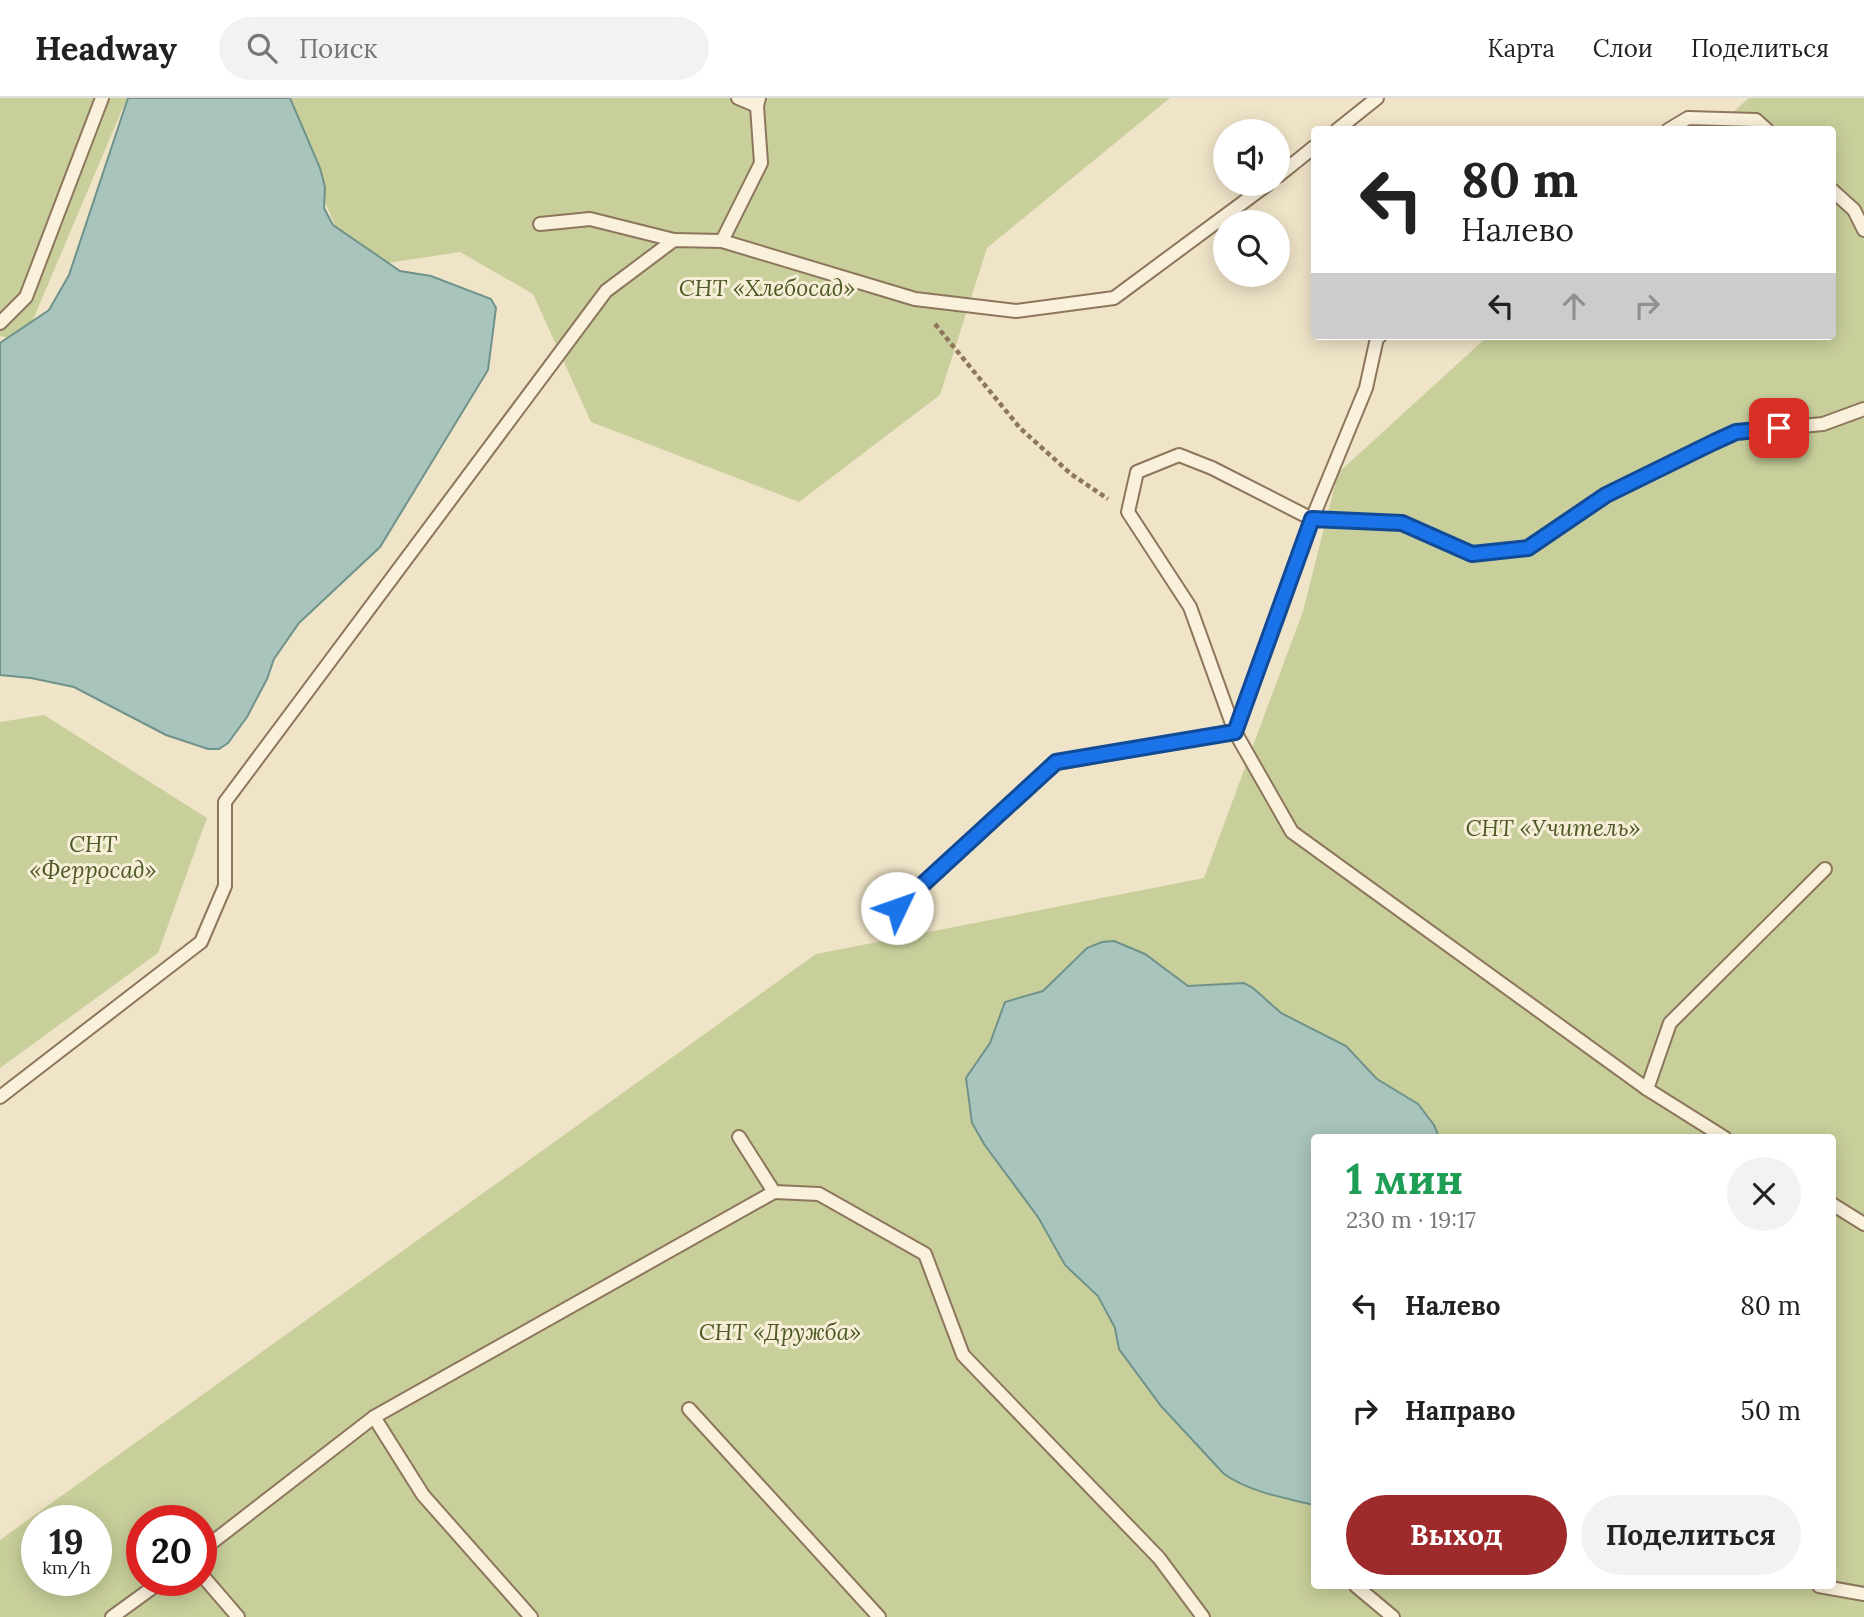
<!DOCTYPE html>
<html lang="ru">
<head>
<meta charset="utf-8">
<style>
	body { margin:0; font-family:Lora,serif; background:#f2f2f2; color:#222; height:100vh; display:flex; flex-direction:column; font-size:26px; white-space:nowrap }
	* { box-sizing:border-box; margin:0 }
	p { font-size:23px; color:#767676 }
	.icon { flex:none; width:38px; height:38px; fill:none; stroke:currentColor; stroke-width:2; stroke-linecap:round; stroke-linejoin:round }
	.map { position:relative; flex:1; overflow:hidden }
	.details { position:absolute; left:1311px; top:1036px; width:525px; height:455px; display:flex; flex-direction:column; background:#fff; border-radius:7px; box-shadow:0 4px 18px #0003 }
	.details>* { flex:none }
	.top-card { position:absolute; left:1311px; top:28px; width:525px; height:214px; border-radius:7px; box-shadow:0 4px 18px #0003; background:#fff; color:#222; overflow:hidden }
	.controls { position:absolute; left:1213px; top:21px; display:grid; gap:14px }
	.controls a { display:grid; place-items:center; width:77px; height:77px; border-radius:50%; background:#fff; box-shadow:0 4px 18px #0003; font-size:35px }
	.speed { position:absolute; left:21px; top:1407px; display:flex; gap:14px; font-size:35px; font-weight:700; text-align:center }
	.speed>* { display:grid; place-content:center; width:91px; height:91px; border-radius:50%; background:#fff; box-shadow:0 4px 18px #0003; line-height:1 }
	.speed small { font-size:18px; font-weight:400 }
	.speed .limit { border:10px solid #d22; background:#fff; color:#111 }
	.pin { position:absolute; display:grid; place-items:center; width:60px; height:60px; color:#fff; margin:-30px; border-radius:14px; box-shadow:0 4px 10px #0006 }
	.me { position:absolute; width:77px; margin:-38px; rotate:48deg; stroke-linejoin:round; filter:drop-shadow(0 0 5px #0008) }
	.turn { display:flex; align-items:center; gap:24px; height:147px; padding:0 35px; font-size:32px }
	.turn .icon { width:91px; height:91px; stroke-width:2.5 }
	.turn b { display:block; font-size:49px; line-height:60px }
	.lanes { display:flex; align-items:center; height:66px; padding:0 35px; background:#0003; justify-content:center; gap:35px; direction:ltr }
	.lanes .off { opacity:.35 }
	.round { display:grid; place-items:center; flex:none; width:74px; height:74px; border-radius:37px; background:#f2f2f2 }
	.overview { display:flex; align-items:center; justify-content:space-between; height:119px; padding:0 35px }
	h1 { font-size:42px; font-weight:700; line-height:52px; color:#1e9e55 }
	.button { display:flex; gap:14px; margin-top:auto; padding:14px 35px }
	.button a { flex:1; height:80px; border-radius:42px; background:#9e2a2b; color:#fff; font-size:28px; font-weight:700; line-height:80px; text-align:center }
	.button a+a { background:#f2f2f2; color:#222 }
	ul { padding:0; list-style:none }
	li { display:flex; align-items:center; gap:21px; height:105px; padding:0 35px }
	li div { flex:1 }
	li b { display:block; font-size:26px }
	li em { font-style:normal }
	header { display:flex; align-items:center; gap:42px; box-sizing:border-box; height:98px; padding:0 35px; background:#fff; border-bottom:2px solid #e0e0e0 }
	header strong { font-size:33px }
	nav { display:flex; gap:38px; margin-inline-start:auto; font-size:24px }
	.search { width:490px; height:63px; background:#f2f2f2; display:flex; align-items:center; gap:18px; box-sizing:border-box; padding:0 24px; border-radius:38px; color:#767676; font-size:26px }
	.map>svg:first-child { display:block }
	.green { fill:#c9cf9b; fill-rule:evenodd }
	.water { fill:#a9c4bc; stroke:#6f938a; stroke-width:2 }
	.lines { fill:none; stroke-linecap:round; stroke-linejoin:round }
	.lane-casing { stroke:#8d765c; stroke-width:16 }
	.path { stroke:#8d765c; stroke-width:4.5; stroke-dasharray:5 3.5; stroke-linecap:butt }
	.lane { stroke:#faf1dc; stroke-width:12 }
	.route-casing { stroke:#114b97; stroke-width:18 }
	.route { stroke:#1a73e8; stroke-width:12 }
	.labels { text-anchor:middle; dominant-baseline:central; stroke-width:6; stroke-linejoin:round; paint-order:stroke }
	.park-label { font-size:23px; font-style:italic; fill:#4d5a26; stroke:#f7eed8 }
</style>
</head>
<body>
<header>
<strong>Headway</strong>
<div class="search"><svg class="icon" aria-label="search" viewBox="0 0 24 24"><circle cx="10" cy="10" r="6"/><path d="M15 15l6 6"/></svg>Поиск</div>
<nav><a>Карта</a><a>Слои</a><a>Поделиться</a></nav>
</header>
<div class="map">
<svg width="1864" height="1519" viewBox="0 0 1864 1519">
	<rect width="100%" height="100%" fill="#f0e4c8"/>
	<g class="green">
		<polygon points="0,0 127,0 24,243 0,238"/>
		<polygon points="279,0 1170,0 987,150 940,297 799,404 591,324 533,196 460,154 354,170"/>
		<path d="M1749,0H1864V1519H0V1442L816,856L1204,780L1303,513L1338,375L1488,238H1832V32L1714,31ZM1314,1040H1832V1488H1314ZM37,1423H96V1482H37ZM142,1423H201V1482H142Z"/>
		<polygon points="44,617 207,720 158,855 0,970 0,624"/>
	</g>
	<g class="water">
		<polygon points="128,0 290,0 320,70 325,89 324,110 333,127 400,173 431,178 491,201 496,210 488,272 380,449 299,525 274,561 267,581 247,619 228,645 219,651 208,651 166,637 74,589 31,580 0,577 0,245 49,212 69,177"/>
		<path d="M1114,843L1145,856L1188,888L1244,885L1253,890L1281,915L1346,948L1377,981L1418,1006L1434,1027L1439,1039L1314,1040V1407C1284,1400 1250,1394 1224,1376L1161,1308L1119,1251L1115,1230L1098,1198L1065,1167L1038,1119L984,1046L972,1025L966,980L990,945L1005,904L1043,893L1087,850L1102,844Z"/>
	</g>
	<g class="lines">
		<defs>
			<g id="lane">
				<polyline points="738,0 757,8"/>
				<polyline points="1337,32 1377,0"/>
				<polyline points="1668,32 1688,20 1756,22 1767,32"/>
				<polyline points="1278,78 1314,49"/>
				<polyline points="1832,92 1854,112 1864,132"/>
				<polyline points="540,126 590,121 674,142"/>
				<polyline points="722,143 761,65 757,8 759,0"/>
				<polyline points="0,225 26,199 102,0"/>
				<polyline points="897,810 1056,665 1235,634 1312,421 1366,290 1377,240 1380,238"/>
				<polyline points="1647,991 1670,925 1825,771"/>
				<polyline points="0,999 201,844 225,788 225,704 606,193 674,142 722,143 915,201 1016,213 1114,200 1268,86"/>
				<polyline points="739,1039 774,1094 819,1096 925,1156 963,1257 1159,1460 1203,1519"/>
				<polyline points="1725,1040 1647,991 1292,734 1235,634 1190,509 1128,414 1137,374 1179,357 1212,370 1312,421 1403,425 1472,456 1528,450 1606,397 1736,334 1823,326 1864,311"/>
				<polyline points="1832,1106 1864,1126"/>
				<polyline points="689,1311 879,1519"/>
				<polyline points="374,1319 423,1397 531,1519"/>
				<polyline points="201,1453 374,1319 774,1094"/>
				<polyline points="201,1476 238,1519"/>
				<polyline points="1356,1488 1393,1519"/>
				<polyline points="1819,1488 1864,1496"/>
				<polyline points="112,1519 163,1482"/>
			</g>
		</defs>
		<use href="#lane" class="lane-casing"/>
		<polyline class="path" points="935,226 1020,330 1071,376 1108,401"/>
		<use href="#lane" class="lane"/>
	</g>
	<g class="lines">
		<defs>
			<polyline id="route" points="897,810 1056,664 1235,634 1312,421 1402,425 1472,456 1528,450 1606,397 1714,344 1736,334 1779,330"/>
		</defs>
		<use href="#route" class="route-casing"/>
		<use href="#route" class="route"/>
	</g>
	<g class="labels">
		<g class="park-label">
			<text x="767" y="189">СНТ «Хлебосад»</text>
			<text x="1553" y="729">СНТ «Учитель»</text>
			<text x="93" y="745">СНТ<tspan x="93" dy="26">«Ферросад»</tspan></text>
			<text x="780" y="1233">СНТ «Дружба»</text>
		</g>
	</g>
</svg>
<div class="controls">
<a><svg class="icon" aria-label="sound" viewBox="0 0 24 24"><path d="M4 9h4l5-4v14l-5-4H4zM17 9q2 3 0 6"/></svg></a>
<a><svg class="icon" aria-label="search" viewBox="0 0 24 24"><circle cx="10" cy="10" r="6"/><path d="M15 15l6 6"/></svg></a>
</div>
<div class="speed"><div>19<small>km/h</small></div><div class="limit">20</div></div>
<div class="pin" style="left:1779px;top:330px;background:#d93025"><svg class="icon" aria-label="arrive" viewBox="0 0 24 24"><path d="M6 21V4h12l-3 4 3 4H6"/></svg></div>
<svg class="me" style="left:897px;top:810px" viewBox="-20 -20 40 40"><circle r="19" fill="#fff"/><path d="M0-13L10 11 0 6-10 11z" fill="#1a73e8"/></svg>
<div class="top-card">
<div class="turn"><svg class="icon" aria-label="left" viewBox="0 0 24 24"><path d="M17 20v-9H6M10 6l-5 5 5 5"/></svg><div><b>80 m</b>Налево</div></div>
<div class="lanes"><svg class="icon" aria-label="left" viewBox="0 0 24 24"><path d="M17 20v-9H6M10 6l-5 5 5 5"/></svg><svg class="icon off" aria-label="ahead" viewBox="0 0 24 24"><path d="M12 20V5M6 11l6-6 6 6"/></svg><svg class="icon off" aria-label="right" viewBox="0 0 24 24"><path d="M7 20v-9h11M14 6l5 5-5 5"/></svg></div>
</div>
<section class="details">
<div class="overview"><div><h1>1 мин</h1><p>230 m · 19:17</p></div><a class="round"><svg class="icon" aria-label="close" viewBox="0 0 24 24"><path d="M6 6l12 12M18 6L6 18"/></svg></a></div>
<ul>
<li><svg class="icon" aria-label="left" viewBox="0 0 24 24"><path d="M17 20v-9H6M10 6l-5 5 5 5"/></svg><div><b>Налево</b></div><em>80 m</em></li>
<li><svg class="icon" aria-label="right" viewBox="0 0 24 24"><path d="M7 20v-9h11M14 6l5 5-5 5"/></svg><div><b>Направо</b></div><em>50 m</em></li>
</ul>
<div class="button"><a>Выход</a><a>Поделиться</a></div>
</section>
</div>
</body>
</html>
